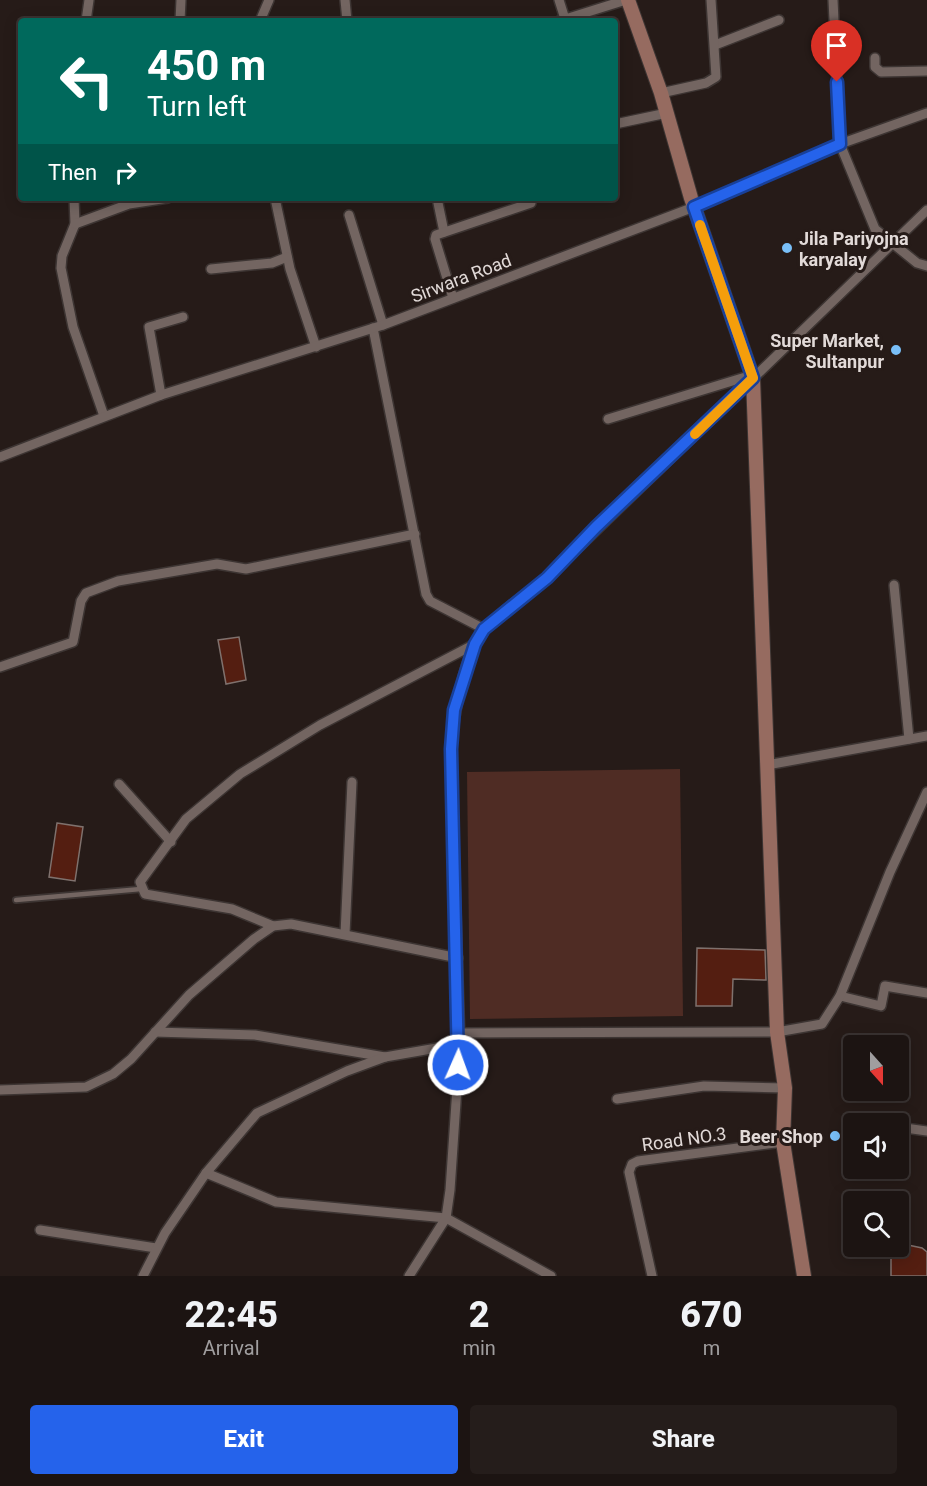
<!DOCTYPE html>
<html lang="en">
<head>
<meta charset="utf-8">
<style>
	body { margin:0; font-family:Roboto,sans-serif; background:#251d1b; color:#f1f3f6; height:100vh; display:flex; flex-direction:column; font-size:22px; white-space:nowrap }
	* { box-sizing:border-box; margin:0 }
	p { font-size:20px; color:#a09e9f }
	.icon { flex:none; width:33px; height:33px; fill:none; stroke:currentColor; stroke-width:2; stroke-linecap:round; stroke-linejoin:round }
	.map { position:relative; height:1276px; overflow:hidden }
	.details { display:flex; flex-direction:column; background:#1c1412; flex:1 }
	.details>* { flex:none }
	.guide { position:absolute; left:18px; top:18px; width:600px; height:183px; border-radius:6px; box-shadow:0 3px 15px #0003,0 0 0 2px #3a3332; background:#00695c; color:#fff; overflow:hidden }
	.needle { width:39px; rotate:159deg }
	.tools { position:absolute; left:843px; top:1035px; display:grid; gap:12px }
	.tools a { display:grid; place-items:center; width:66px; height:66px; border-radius:6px; background:#1c1412; box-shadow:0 3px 15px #0003,0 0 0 2px #3a3332; font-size:30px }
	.pin { position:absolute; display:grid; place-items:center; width:51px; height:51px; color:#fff; margin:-62px -26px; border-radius:50% 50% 50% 0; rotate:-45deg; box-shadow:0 0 6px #0007 }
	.pin .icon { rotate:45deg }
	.me { position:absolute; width:66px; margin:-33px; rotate:2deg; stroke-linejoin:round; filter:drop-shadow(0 0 4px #0008) }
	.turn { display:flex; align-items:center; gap:21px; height:126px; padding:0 30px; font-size:27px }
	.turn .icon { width:78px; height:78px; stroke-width:2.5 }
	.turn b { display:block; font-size:42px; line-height:51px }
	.then { display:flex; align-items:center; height:57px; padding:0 30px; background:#0003; gap:12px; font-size:22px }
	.eta { display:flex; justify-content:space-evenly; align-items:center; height:102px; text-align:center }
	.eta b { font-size:36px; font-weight:800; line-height:42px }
	.button { display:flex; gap:12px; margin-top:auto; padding:12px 30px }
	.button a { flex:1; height:69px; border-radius:6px; background:#2563eb; color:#fff; font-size:24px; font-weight:800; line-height:69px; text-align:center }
	.button a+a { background:#251d1b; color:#f1f3f6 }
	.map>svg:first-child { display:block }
	.green { fill:#4f2c24 }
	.building { fill:#541e11; stroke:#7f716d; stroke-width:1.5 }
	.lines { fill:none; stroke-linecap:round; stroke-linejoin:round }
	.lane-casing { stroke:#3d3533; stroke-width:8 }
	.street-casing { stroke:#3d3533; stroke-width:12 }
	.secondary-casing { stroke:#3d3533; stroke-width:16 }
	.lane { stroke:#736561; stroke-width:4.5 }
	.street { stroke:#736561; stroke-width:9 }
	.secondary { stroke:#966b60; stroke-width:14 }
	.route-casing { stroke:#184099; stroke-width:15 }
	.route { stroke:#2563eb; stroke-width:10 }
	.slow { stroke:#f59e0b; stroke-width:10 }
	.poi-dot { fill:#79bff8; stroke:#261b18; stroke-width:2 }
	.labels { text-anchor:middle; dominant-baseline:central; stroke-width:6; stroke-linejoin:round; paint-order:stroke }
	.poi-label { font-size:18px; font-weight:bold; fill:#e2dad8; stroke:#261b18; text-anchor:end }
	.street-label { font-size:18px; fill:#e2dad8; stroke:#261b18 }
</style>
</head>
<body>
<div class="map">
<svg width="927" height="1276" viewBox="0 0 927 1276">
	<rect width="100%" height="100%" fill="#261b18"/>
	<polygon class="green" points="680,769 683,1016 470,1019 467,772"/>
	<g class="building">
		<polygon points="239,637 246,680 226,684 218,640"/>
		<polygon points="57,823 83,827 75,881 49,877"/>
		<polygon points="697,948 765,950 766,980 733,979 732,1006 696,1006"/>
		<polygon points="908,1245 922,1248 927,1252 927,1276 891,1276 891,1258 895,1252"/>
	</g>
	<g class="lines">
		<defs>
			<polyline id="lane" points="16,900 141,889"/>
			<g id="street">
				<polyline points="345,0 347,21"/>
				<polyline points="559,0 565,19"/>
				<polyline points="833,0 840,144 875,229 917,263 927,266"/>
				<polyline points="86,21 89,0"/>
				<polyline points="180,21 181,0"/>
				<polyline points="260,21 269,0"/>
				<polyline points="559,21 626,0"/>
				<polyline points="715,45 779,20"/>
				<polyline points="875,58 875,67 881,72 927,71"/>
				<polyline points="661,93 706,83 716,77 711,0"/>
				<polyline points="615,124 667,113"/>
				<polyline points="74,198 75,224 62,256 61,268 73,327 104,416"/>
				<polyline points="275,198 290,269 316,347"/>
				<polyline points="437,198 444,232"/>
				<polyline points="349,215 383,325"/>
				<polyline points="75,224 129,204 168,198"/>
				<polyline points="211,269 272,263 287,257"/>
				<polyline points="453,298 435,239 436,235 531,203"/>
				<polyline points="373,328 426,594 430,601 484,629"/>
				<polyline points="161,395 149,327 183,317"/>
				<polyline points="608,419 752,375"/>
				<polyline points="0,457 161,395 383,325 694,207 840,144 927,113"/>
				<polyline points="894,585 909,739"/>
				<polyline points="0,667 73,642 81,601 86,593 118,581 217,564 246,569 415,534"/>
				<polyline points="767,765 927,736"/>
				<polyline points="119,784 171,842"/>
				<polyline points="273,926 232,909 145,894 140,882 186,819 240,774 320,725 475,644"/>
				<polyline points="345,934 352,782"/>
				<polyline points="840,996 881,1006 885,986 927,993"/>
				<polyline points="155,1032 255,1035 385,1057"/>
				<polyline points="460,1033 777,1032 822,1024 840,996 890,872 927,792"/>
				<polyline points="0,1090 86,1087 113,1074 131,1059 189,995 254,939 273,926 291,924 458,958"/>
				<polyline points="617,1099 704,1086 785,1088"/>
				<polyline points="856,1121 872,1124"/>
				<polyline points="898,1127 927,1131"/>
				<polyline points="206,1173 276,1202 446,1218 551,1276"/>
				<polyline points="40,1230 156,1248"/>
				<polyline points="143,1276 165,1233 206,1173 257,1113 347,1071 385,1057 460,1044"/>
				<path d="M409,1276L446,1218L450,1190L460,1044L451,749C454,718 463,652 485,629C502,610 527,594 547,578L927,210"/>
				<polyline points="652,1276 629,1172 632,1164 638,1161 783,1142"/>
			</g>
			<polyline id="secondary" points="628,0 661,93 691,198 753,378 777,1032 785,1088 783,1142 804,1276"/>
		</defs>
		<use href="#lane" class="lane-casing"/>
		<use href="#street" class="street-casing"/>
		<use href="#secondary" class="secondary-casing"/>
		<use href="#lane" class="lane"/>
		<use href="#street" class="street"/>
		<use href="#secondary" class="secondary"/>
	</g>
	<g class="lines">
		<defs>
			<polyline id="route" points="458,1065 451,749 454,710 475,644 484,629 547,578 596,527 753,378 694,207 840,144 837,82"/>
		</defs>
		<use href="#route" class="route-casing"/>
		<use href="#route" class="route"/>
		<polyline class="slow" points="695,434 753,378 700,225"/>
	</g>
	<g class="poi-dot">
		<circle cx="787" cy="248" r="6"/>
		<circle cx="896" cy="350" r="6"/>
		<circle cx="835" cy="1136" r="6"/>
	</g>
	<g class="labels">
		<g class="poi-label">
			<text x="799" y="238" text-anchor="start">Jila Pariyojna<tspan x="799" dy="21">karyalay</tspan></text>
			<text x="884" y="340">Super Market,<tspan x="884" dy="21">Sultanpur</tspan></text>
			<text x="823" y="1136">Beer Shop</text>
		</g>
		<g class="street-label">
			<text transform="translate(461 278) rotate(-21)">Sirwara Road</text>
			<text transform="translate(684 1139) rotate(-8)">Road NO.3</text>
		</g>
	</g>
</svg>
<div class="tools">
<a><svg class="needle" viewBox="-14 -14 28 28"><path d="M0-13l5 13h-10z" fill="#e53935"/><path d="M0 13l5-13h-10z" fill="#a09e9f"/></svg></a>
<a><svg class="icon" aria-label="sound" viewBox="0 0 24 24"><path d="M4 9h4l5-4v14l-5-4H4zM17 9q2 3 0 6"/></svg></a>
<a><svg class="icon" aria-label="search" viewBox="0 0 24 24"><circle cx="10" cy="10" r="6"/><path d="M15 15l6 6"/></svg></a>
</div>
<div class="pin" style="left:837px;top:82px;background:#d93025"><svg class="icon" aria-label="arrive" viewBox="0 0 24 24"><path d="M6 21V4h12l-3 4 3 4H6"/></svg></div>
<svg class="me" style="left:458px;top:1065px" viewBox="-20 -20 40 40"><circle r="17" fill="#2563eb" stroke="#fff" stroke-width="3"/><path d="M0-11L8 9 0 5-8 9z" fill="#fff"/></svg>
<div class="guide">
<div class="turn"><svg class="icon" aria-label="left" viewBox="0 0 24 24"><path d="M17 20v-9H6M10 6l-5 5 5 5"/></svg><div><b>450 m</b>Turn left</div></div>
<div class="then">Then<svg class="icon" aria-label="right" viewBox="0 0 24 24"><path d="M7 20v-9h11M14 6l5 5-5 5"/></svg></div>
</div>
</div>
<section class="details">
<div class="eta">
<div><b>22:45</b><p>Arrival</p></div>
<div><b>2</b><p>min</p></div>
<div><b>670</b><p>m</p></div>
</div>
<div class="button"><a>Exit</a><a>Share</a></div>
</section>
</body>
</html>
